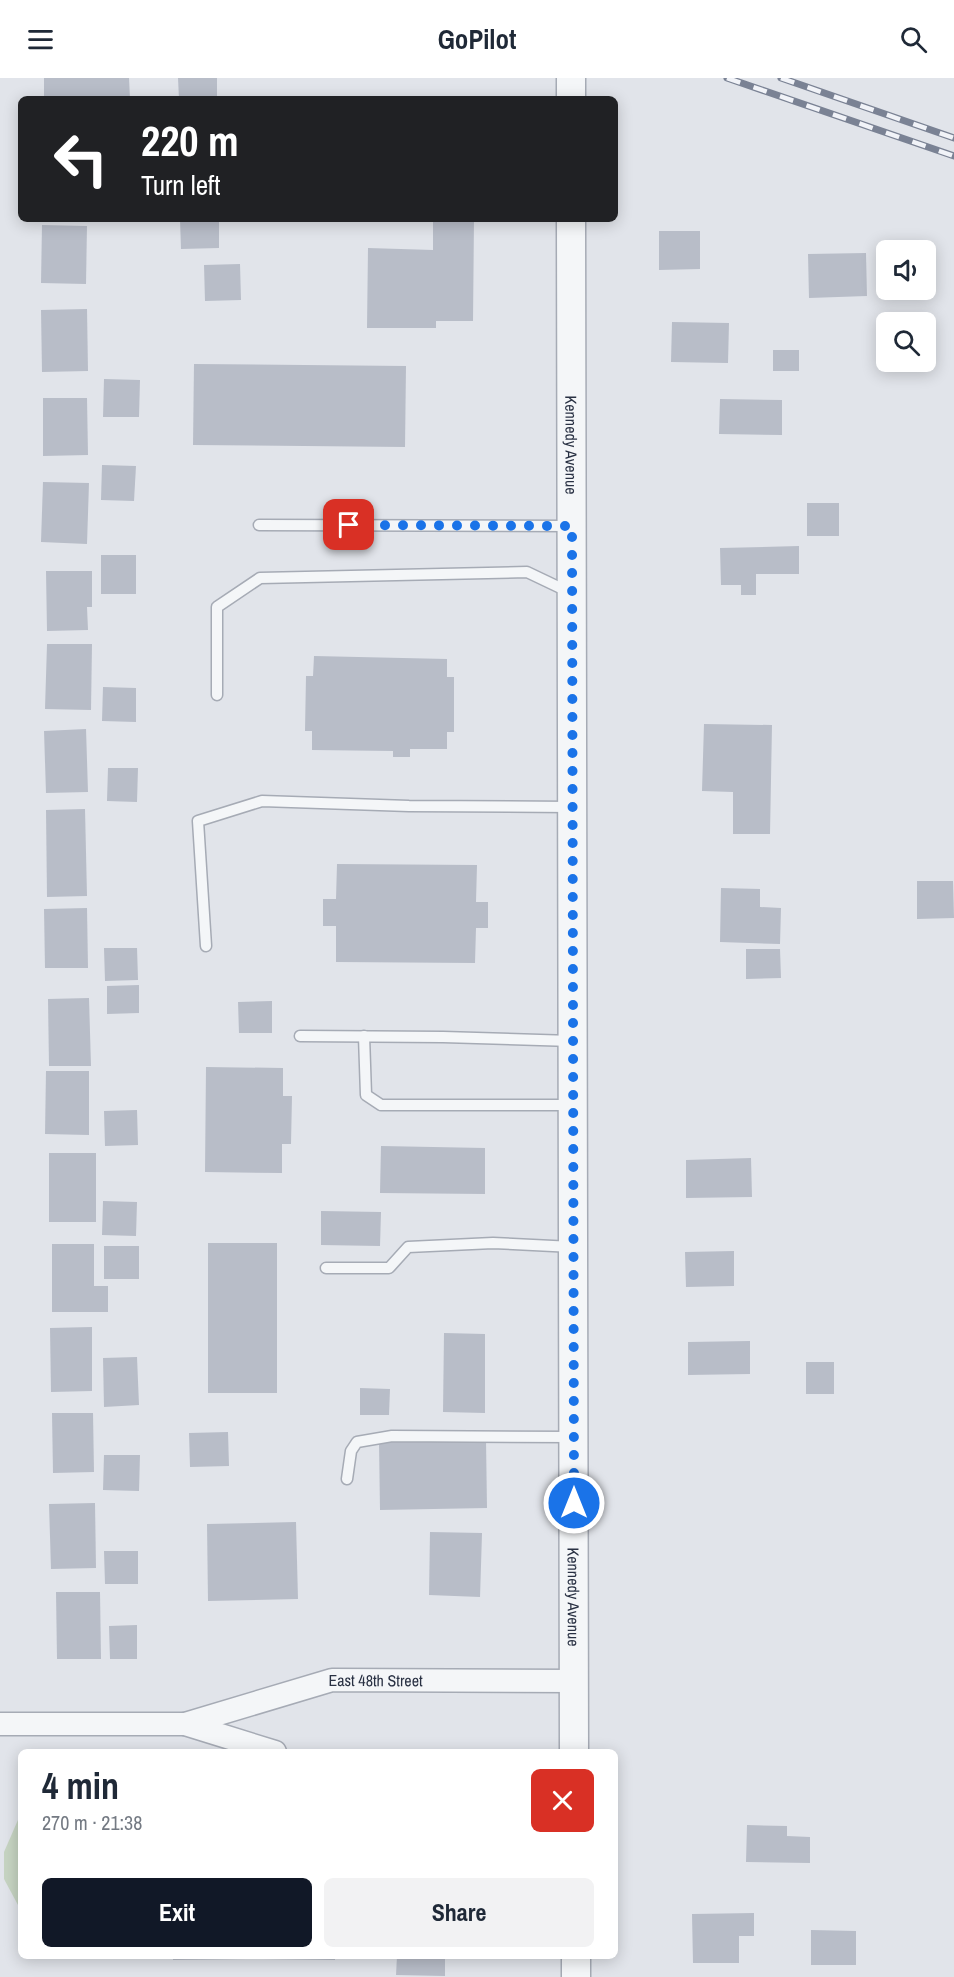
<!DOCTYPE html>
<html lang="en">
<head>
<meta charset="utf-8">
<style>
	body { margin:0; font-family:"Archivo Narrow",sans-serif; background:#f2f2f3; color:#1f2937; height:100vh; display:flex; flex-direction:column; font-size:22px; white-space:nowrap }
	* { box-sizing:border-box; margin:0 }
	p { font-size:20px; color:#747a83 }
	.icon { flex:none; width:33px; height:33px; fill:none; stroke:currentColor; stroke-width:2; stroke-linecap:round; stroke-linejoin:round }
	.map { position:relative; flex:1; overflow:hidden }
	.side { position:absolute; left:18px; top:1671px; width:600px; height:210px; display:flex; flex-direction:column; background:#fff; border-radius:9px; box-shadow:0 3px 15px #0003 }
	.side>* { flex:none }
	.guide { position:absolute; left:18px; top:18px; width:600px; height:126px; border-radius:9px; box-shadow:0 3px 15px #0003; background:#202124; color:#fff; overflow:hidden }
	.buttons { position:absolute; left:876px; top:162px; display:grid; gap:12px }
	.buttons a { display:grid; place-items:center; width:60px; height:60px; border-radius:9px; background:#fff; box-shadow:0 3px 15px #0003; font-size:30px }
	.pin { position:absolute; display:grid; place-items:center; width:51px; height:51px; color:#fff; margin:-26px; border-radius:12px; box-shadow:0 3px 9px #0006 }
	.me { position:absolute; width:66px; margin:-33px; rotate:0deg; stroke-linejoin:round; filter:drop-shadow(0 0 4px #0008) }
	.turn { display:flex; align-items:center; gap:21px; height:126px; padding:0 24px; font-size:27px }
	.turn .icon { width:78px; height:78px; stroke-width:2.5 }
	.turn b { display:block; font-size:42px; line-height:51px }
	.round { display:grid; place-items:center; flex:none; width:63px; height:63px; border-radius:9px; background:#f2f2f3 }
	.overview { display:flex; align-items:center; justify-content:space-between; height:102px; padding:0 24px }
	h1 { font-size:36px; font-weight:700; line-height:45px }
	.cta { display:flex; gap:12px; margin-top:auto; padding:12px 24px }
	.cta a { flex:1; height:69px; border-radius:9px; background:#111827; color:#fff; font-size:24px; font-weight:700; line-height:69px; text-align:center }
	.cta a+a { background:#f2f2f3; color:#1f2937 }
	header { display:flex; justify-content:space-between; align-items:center; height:78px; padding:0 24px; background:#fff; font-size:27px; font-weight:700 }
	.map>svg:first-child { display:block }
	.green { fill:#c6d4c2 }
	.building { fill:#b8bdc8 }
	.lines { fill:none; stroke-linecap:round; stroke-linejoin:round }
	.service-casing { stroke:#a6abb5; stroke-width:13 }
	.minor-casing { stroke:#a6abb5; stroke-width:25 }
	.tertiary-casing { stroke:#a6abb5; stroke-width:31 }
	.service { stroke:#f4f6f8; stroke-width:10 }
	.minor { stroke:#f4f6f8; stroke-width:22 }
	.tertiary { stroke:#f4f6f8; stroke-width:28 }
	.rail-casing { stroke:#7a8294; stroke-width:7 }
	.rail { stroke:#f1f3f8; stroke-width:4.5; stroke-dasharray:14; stroke-linecap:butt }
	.route { stroke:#1a73e8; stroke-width:10; stroke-dasharray:0 18 }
	.labels { text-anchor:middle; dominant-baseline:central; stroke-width:4.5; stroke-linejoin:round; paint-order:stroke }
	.street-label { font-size:16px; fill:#293143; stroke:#f1f3f8 }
</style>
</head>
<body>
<header><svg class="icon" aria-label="menu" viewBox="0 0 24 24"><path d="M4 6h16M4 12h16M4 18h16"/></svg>GoPilot<svg class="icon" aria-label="search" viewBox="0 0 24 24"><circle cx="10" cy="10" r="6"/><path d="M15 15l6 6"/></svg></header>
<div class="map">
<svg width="954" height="1899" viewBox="0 0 954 1899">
	<rect width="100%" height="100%" fill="#e1e4ea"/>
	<polygon class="green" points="21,1735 21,1829 18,1827 4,1801 4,1774"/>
	<g class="building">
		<polygon points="44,0 129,0 130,21 44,21"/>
		<polygon points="178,0 217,0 217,21 179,21"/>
		<polygon points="180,141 219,141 219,170 181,171"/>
		<polygon points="433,141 474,141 473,243 436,243 436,250 367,250 368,170 433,172"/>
		<polygon points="42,147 87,148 86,206 41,205"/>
		<polygon points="659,153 700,153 700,191 659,192"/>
		<polygon points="866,175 867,218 809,220 808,176"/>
		<polygon points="240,186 241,222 205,223 204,187"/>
		<polygon points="87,231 88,293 42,294 41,232"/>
		<polygon points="672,244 729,245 728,285 671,284"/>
		<rect x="773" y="272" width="26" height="21"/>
		<polygon points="194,286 406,288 405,369 193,367"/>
		<polygon points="104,301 140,302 139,339 103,339"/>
		<polygon points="43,320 87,320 88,377 43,378"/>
		<polygon points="720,321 782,322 782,357 719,356"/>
		<polygon points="102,387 136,388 134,423 101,422"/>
		<polygon points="43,404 89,405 87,466 41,464"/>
		<rect x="807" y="425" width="32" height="33"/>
		<polygon points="799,468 799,496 756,496 756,517 741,517 741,507 721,507 720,470"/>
		<rect x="101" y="477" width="35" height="39"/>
		<polygon points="46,493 92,493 92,529 87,529 88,552 47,553"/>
		<polygon points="47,566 92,566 91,632 45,631"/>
		<polygon points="314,578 447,581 447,599 454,599 454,654 447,654 447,671 410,671 410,679 393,679 393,673 312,672 312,653 305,653 306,598 313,598"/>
		<polygon points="103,609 136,610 136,644 102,643"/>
		<polygon points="704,646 772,647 770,756 733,756 733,714 702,713"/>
		<polygon points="86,651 88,714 46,715 44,653"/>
		<polygon points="108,690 138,690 137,724 107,723"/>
		<polygon points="85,731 87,818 47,819 46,732"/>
		<polygon points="337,786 477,787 476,824 488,824 488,850 476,850 475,885 336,884 336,848 323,848 323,821 336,821"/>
		<polygon points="917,803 953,803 954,840 917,841"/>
		<polygon points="721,810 760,811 760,829 781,830 780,866 720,864"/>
		<polygon points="87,830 88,890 45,890 44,831"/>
		<polygon points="104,870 137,870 138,902 105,903"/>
		<polygon points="746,871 780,871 781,900 746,901"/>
		<polygon points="139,907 139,935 107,936 107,908"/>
		<polygon points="89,920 91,988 49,988 48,921"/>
		<polygon points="272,923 272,955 239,955 238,924"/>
		<polygon points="206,989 283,990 283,1018 292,1018 291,1066 282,1066 282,1095 205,1094"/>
		<polygon points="46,993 89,993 89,1057 45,1056"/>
		<polygon points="137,1032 138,1067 105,1068 104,1033"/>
		<polygon points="381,1068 485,1070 485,1116 380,1115"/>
		<rect x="49" y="1075" width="47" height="69"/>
		<polygon points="751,1080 752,1119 686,1120 686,1082"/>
		<polygon points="103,1123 137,1124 136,1158 102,1157"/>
		<polygon points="321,1133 381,1134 380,1168 321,1167"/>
		<rect x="208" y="1165" width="69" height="150"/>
		<polygon points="52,1166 94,1166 94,1208 108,1208 108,1234 52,1234"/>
		<rect x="104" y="1168" width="35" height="33"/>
		<polygon points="734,1173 734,1208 686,1209 685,1174"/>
		<polygon points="92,1249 92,1313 51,1314 50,1250"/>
		<polygon points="444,1255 485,1256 485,1335 443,1334"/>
		<polygon points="750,1263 750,1296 688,1297 688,1264"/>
		<polygon points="137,1279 139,1327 104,1329 103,1280"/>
		<rect x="806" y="1284" width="28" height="32"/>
		<polygon points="360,1310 390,1311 389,1337 360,1337"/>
		<polygon points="52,1335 93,1335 94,1394 53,1395"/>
		<polygon points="228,1354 229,1388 190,1389 189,1355"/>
		<polygon points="486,1362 487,1430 380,1432 379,1364"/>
		<polygon points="104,1377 140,1377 139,1413 103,1412"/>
		<polygon points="95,1425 96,1490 51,1491 49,1426"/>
		<polygon points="296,1444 298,1521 208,1523 207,1446"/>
		<polygon points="430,1454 482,1455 480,1519 429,1517"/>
		<polygon points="104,1473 138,1473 138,1506 105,1506"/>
		<polygon points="56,1514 100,1514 101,1581 57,1581"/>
		<polygon points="137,1547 137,1581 110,1581 109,1548"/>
		<polygon points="747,1747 787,1748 787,1758 810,1759 810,1785 746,1784"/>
		<polygon points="754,1835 754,1858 739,1858 739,1885 693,1885 692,1836"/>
		<polygon points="811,1852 856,1853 856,1887 811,1887"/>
		<polygon points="173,1878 246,1878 246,1881 173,1882"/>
		<polygon points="263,1878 335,1878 335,1882 263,1881"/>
		<polygon points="397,1878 445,1878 445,1898 396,1897"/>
	</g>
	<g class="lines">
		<defs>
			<g id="service">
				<polyline points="259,447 571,448"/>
				<polyline points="217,617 217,529 260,500 527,494 569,514"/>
				<polyline points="206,868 198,743 262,723 409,728 572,729"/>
				<polyline points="300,958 443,959 572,963"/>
				<polyline points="364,958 366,1017 381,1027 572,1027"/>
				<polyline points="326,1190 389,1190 408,1169 493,1165 573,1169"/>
				<polyline points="347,1401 351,1373 357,1364 392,1358 573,1359"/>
			</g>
			<g id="minor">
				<path id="s1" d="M0,1646H185L332,1602L574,1603"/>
				<polyline points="185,1646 275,1674"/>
			</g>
			<g id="tertiary">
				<polyline points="571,0 571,21"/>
				<path id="s2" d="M571,141L574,1674"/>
				<polyline points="576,1878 576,1899"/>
			</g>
		</defs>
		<use href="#service" class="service-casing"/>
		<use href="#minor" class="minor-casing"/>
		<use href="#tertiary" class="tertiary-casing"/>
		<use href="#service" class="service"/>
		<use href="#minor" class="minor"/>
		<use href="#tertiary" class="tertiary"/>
		<defs>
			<g id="rail">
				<polyline points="727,0 954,78"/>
				<polyline points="781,0 954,60"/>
			</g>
		</defs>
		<use href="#rail" class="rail-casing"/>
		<use href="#rail" class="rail"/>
	</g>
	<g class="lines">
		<polyline class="route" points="349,447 572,448 574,1425"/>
	</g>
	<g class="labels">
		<g class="street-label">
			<text stroke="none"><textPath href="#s2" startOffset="226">Kennedy Avenue</textPath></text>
			<text stroke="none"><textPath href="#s2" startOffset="1378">Kennedy Avenue</textPath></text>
			<text stroke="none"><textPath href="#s1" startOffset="382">East 48th Street</textPath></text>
		</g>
	</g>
</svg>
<div class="buttons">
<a><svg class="icon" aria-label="sound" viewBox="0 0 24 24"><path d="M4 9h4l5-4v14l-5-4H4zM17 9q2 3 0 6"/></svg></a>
<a><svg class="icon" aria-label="search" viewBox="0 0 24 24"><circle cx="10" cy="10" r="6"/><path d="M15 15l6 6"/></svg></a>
</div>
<div class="pin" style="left:349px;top:447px;background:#d93025"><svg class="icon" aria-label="arrive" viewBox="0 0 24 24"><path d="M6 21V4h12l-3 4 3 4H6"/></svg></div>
<svg class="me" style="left:574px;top:1425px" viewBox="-20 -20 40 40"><circle r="17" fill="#1a73e8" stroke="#fff" stroke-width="3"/><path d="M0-11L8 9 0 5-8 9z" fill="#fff"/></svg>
<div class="guide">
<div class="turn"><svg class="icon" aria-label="left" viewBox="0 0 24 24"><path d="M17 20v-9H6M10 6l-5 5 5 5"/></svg><div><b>220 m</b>Turn left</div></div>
</div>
<section class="side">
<div class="overview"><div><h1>4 min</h1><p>270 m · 21:38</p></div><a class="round" style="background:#d93025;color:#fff"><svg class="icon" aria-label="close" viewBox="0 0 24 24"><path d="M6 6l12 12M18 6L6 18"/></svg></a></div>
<div class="cta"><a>Exit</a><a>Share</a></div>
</section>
</div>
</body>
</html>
